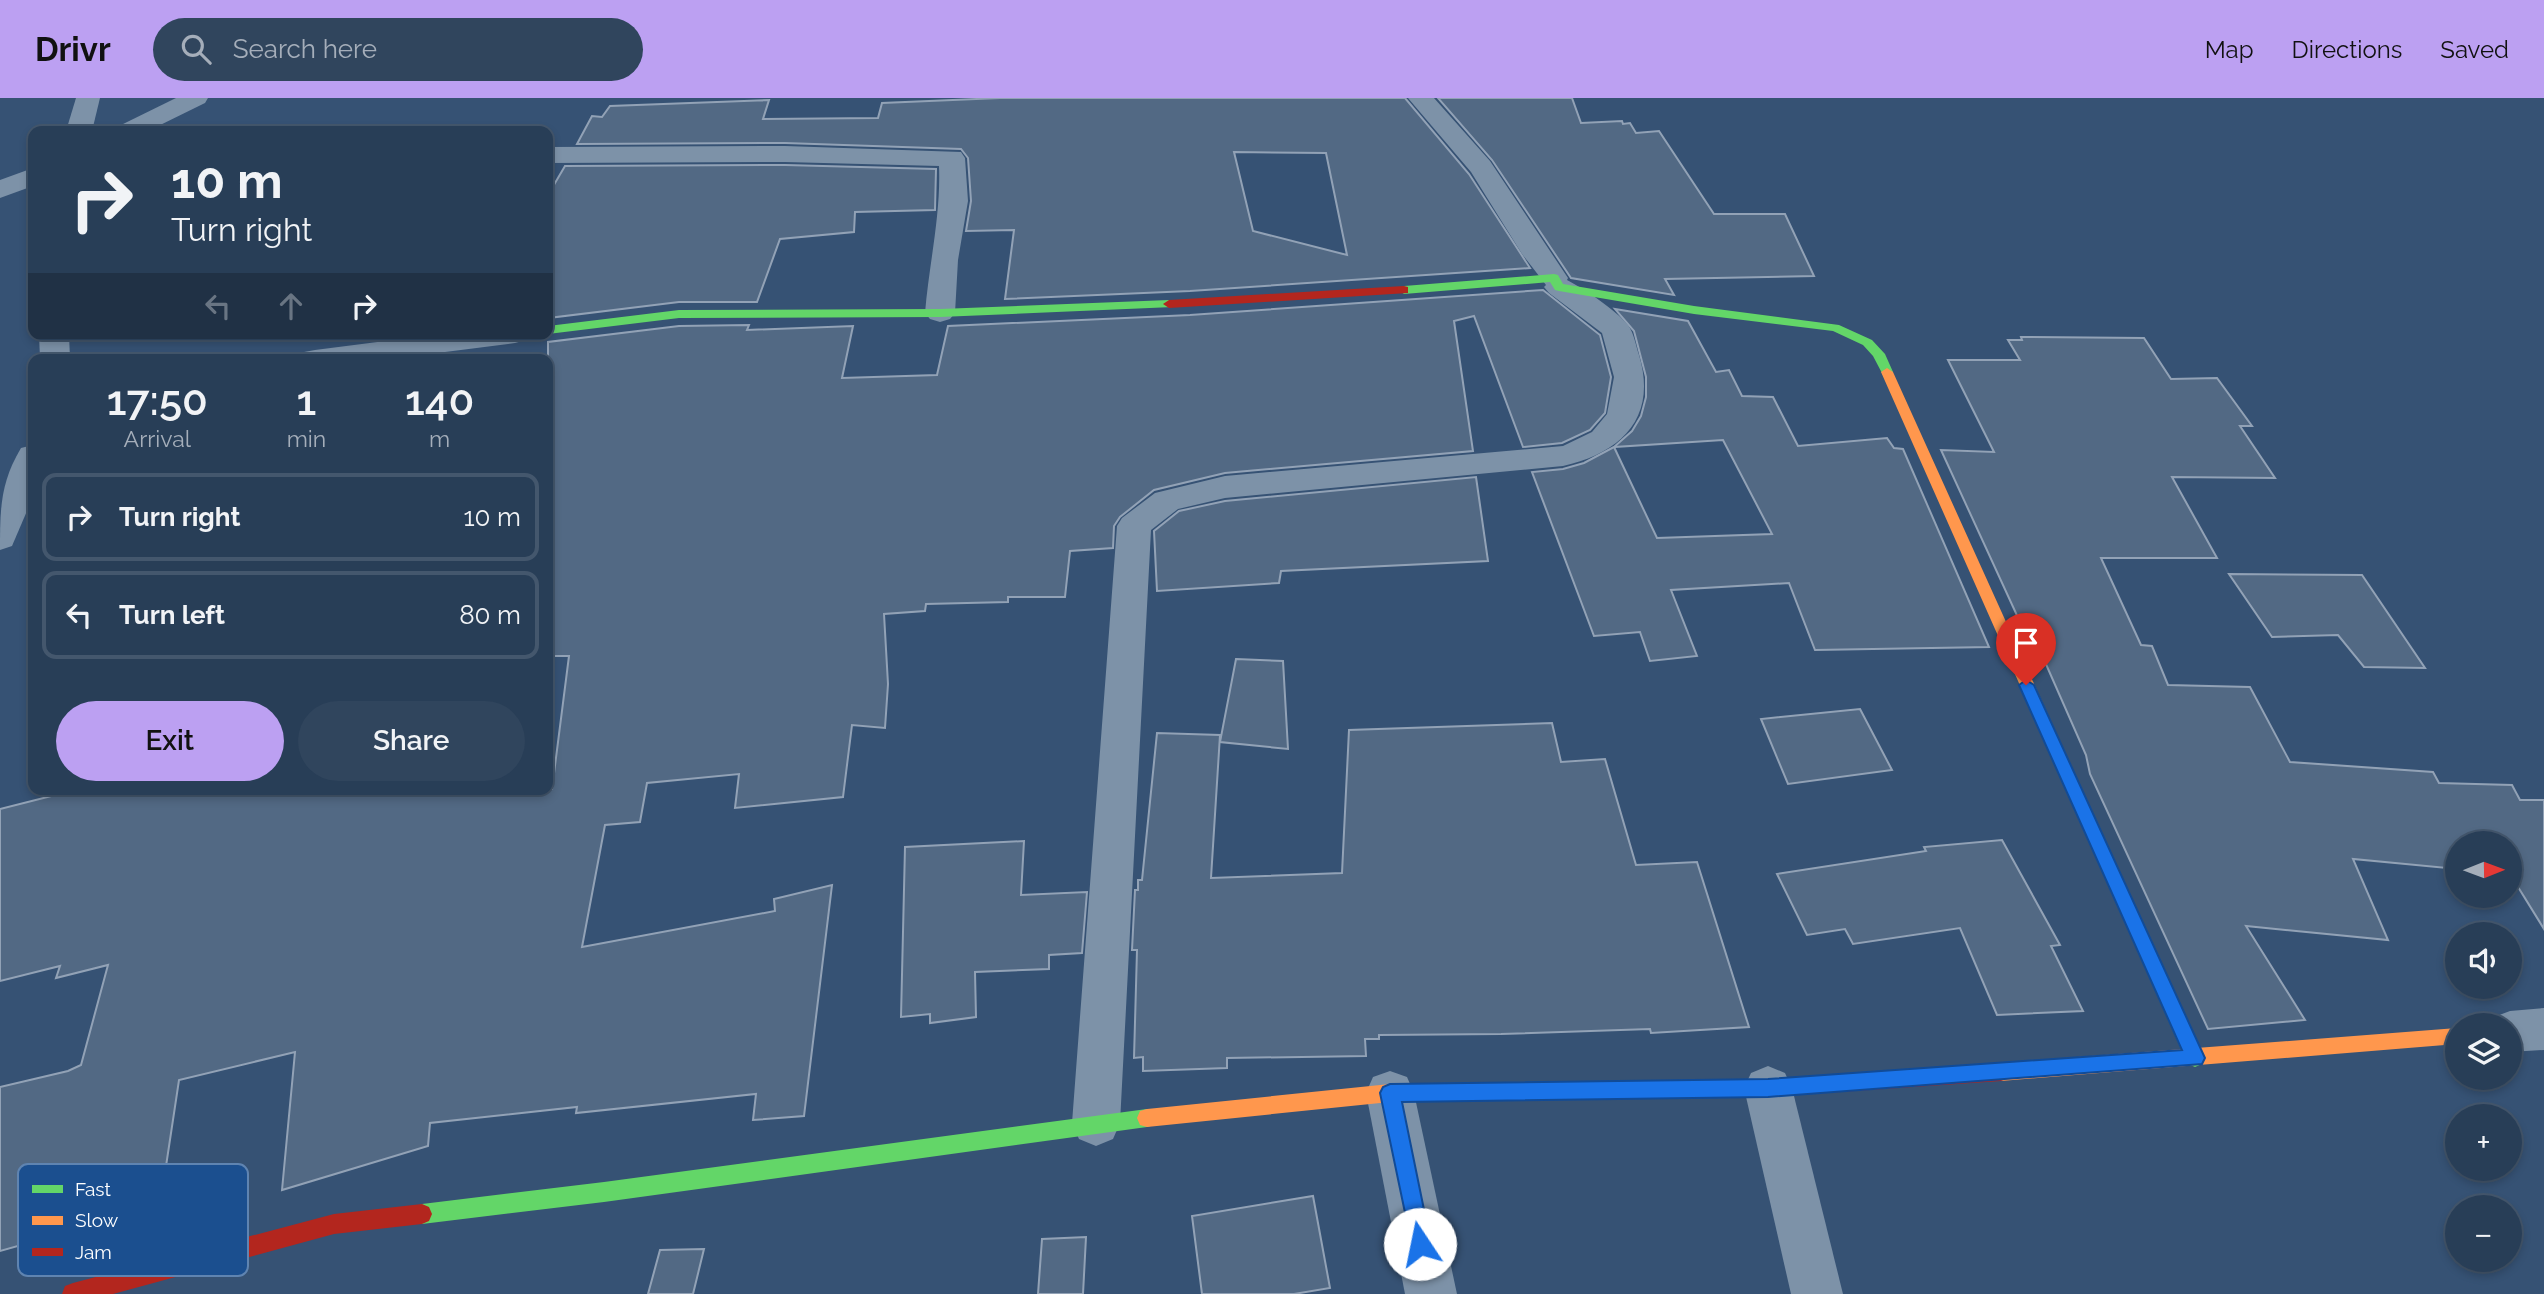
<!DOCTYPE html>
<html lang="en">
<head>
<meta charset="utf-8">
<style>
	body { margin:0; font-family:Raleway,sans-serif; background:#30455d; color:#f1f3f6; height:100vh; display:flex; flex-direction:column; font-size:26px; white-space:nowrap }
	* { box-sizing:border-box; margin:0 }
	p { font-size:23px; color:#a5aeba }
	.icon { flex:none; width:38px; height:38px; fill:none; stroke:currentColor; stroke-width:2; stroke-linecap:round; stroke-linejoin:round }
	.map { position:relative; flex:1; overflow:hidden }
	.details { position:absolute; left:28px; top:256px; width:525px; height:441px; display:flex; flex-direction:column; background:#283e57; border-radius:14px; box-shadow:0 4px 10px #0003,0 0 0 2px #44576d }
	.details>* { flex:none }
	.banner { position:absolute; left:28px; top:28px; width:525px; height:214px; border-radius:14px; box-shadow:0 4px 10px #0003,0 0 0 2px #44576d; background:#283e57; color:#f1f3f6; overflow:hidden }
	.needle { width:46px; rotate:89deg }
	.tools { position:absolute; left:2445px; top:733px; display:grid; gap:14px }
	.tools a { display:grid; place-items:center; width:77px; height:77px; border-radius:50%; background:#283e57; box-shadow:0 4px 10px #0003,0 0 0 2px #44576d; font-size:35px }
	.pin { position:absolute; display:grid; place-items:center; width:60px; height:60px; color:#fff; margin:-72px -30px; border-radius:50% 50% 50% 0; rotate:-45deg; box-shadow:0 0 7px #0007 }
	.pin .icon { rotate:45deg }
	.me { position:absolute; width:77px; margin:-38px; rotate:349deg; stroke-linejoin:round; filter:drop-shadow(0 0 5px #0008) }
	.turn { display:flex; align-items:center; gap:24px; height:147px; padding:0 28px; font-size:32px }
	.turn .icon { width:91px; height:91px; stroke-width:2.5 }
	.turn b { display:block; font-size:49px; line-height:60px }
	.lanes { display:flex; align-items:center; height:66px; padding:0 28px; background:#0003; justify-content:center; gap:35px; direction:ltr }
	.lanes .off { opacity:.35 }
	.eta { display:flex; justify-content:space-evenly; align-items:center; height:119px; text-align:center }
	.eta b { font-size:42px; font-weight:600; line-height:49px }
	.primary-button { display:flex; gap:14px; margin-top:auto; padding:14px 28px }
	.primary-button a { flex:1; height:80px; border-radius:42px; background:#bca0f2; color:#111; font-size:28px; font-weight:600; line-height:80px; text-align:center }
	.primary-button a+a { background:#30455d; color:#f1f3f6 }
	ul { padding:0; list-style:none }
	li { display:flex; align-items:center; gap:21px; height:88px; margin:0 14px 10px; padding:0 14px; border:4px solid #44576d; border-radius:14px }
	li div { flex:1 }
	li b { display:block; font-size:26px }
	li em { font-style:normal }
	header { display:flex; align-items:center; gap:42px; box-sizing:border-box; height:98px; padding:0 35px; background:#bca0f2; color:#111 }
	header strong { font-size:33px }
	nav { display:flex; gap:38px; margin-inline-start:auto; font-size:24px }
	.search { width:490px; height:63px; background:#30455d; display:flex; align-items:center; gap:18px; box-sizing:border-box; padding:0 24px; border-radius:38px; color:#a5aeba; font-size:26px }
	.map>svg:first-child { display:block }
	.building { fill:#526984; stroke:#92a2b6; stroke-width:2; fill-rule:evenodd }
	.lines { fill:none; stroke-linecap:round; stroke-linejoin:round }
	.street { fill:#7d92a8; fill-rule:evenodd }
	.fast { fill:#63d668; fill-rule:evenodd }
	.slow { fill:#ff974d; fill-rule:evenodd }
	.jam { fill:#b3261e; fill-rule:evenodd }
	.route { fill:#1a73e8; stroke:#114b97; stroke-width:2 }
	.key { fill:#1b4f8f; stroke:#5f84b1; stroke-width:2 }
	.key-label { font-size:19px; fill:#fff }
</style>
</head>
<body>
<header>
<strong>Drivr</strong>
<div class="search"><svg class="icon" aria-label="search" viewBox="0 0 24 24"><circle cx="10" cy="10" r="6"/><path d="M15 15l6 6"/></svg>Search here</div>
<nav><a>Map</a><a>Directions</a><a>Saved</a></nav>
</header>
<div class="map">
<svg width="2544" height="1196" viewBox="0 0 2544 1196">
	<rect width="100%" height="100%" fill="#365274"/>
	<g class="building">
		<path d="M1000,0H1405L1469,76L1530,170L1190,193L1005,201L1014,132L966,133L971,103L968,60L961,51L785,45L577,46L592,18L602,19L610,8L769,2L763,21L878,20L882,5ZM1234,54L1326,55L1347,157L1253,133Z"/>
		<polygon points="1438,0 1572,0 1581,25 1622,23 1623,26 1630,25 1636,35 1659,33 1714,116 1785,116 1814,178 1665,181 1674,197 1571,180 1492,62"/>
		<polygon points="785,67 936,71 935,112 855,114 854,134 780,141 757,204 679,204 548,220 548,97 565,68"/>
		<polygon points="1543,192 1600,237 1611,279 1605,315 1590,332 1562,345 1523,349 1474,218 1454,223 1473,353 1225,375 1154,392 1120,419 1114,428 1113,450 1070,453 1065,499 1008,499 1008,504 926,506 925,513 884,516 888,586 885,630 852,627 843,699 735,710 739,676 647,685 640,724 605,727 582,849 775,813 774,801 832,787 804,1018 753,1022 756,996 576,1015 577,1009 430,1025 428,1048 282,1092 295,954 179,982 160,1108 0,1153 0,989 68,973 81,967 108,867 56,880 60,868 0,883 0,711 79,691 552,691 569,558 548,558 548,244 679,228 749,227 747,232 853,228 842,280 937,277 948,228 1190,217"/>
		<polygon points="1615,211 1688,223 1716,274 1729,272 1742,298 1773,299 1798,348 1887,340 1894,350 1903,351 1989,549 1815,552 1789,485 1671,492 1697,558 1650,563 1640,534 1594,538 1532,374 1563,371 1584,365 1614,349 1657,440 1772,436 1723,342 1614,349 1632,333 1641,318 1646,299 1646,279 1634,233"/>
		<polygon points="2021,239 2144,240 2171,281 2217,280 2252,328 2240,328 2275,380 2172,379 2217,460 2101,460 2141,547 2152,548 2168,587 2250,589 2290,664 2433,674 2439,685 2512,687 2520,702 2544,702 2544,831 2510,776 2510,746 2457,746 2457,771 2353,761 2388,842 2246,828 2305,922 2208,931 2090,676 2086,657 2038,548 2031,548 1941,352 1994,354 1948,262 2020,262 2008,242 2022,242"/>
		<polygon points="1476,379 1488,463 1281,473 1279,485 1157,493 1154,433 1179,413 1225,403"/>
		<polygon points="2229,476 2362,477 2425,570 2364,569 2338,537 2272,539"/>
		<polygon points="1236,561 1283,563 1288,651 1220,644"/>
		<polygon points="1860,611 1892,672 1788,686 1761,621"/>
		<polygon points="1552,625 1561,664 1605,661 1636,767 1697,764 1749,929 1651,935 1650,931 1501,936 1379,937 1379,941 1365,941 1366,958 1227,960 1227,970 1143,973 1143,959 1134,960 1137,852 1132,852 1135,792 1138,792 1138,782 1142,782 1157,635 1220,637 1211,780 1342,775 1349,632"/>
		<polygon points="2002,742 2060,847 2051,848 2083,913 1997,917 1960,830 1853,846 1845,831 1807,837 1777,776 1926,753 1924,749"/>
		<polygon points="1024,743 1021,797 1087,794 1082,855 1049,857 1049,871 975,874 976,919 930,925 930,916 901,919 905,749"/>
		<polygon points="1313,1098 1330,1190 1294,1196 1202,1196 1192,1118"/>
		<polygon points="1086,1139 1083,1196 1038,1196 1042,1141"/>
		<polygon points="704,1151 693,1196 648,1196 660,1152"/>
	</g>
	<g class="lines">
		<g class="street">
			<polygon points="76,0 100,0 92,33 66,33"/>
			<polygon points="176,0 208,0 205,5 148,33 115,33 119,28"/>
			<path d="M1408,0H1434L1490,63L1568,180L1567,182C1583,190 1617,213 1628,227C1634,235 1636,248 1639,257C1658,320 1621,355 1563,368L1225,400L1178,411L1151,432L1120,1025L1113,1041L1096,1048L1079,1041L1072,1025L1117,428L1122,420L1155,395L1225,378L1563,348L1592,334L1607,316L1614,279L1602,235L1549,195L1544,189L1546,187L1522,156L1471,74Z"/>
			<path d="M785,48L961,54L965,60L968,103L958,162L955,215L950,221L940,224L930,221L925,215C929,166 941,117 939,68L785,64L548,65V49Z"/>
			<polygon points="33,70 33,88 0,100 0,82"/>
			<polygon points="39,236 69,236 70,261 40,261"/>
			<polygon points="440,236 530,236 526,242 515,245 390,261 300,261 304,254 315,252"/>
			<path d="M33,347V399L12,448L0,452C0,412 0,385 21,350Z"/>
			<polygon points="2544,910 2544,952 2510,954 2510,928 2490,928 2494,919 2510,913"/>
			<polygon points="1768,968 1785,975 1792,990 1843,1196 1791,1196 1744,990 1751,975"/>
			<polygon points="1390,973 1407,979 1414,995 1457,1196 1405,1196 1366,995 1373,979"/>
		</g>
		<g class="fast">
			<polygon points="1554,176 1558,177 1563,186 1694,208 1839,227 1872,242 1885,256 1893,274 1891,277 1883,277 1873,258 1863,247 1833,233 1694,216 1559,193 1555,192 1550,184 1404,196 1398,192 1404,188"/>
			<polygon points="1169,202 1173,203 1173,209 940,219 679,220 548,236 548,228 679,212 940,211"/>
			<polygon points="2089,718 2095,720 2097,725 2205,960 2202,966 2195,969 2188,966 2185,960 2081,725 2083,720"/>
			<polygon points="1147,1011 1154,1013 1157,1020 1154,1027 1147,1029 604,1104 422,1126 415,1123 412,1116 415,1109 422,1106 604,1084"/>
		</g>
		<g class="slow">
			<polygon points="1887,270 1893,274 2097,725 2095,730 2089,732 2083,730 2081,725 1881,274"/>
			<polygon points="2457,930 2457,946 2001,983 1994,980 1991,974 1994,968 2001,965"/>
			<polygon points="1700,982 1707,985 1710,991 1707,997 1700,1000 1390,1004 1147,1029 1140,1027 1137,1020 1140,1013 1147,1011 1390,986"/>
		</g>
		<g class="jam">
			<polygon points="1404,188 1408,189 1408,195 1169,210 1163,206 1169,202"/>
			<polygon points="2001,965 2008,968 2011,974 2008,980 2001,983 1768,999 1700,1000 1693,997 1690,991 1693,985 1700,982 1768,981"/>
			<polygon points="422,1106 429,1109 432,1116 429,1123 422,1126 334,1136 113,1196 62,1196 65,1188 73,1185 334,1116"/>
		</g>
	</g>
	<polygon class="route" points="2026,582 2034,587 2205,960 2202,966 1768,999 1402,1004 1431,1146 1428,1153 1420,1156 1413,1153 1380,995 1383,989 1390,986 1768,981 2182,952 2019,587"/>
	<rect x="18" y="1066" width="230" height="112" rx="10" class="key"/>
	<rect x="32" y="1087" width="31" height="8" fill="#63d668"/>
	<rect x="32" y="1118" width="31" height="9" fill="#ff974d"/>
	<rect x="32" y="1150" width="31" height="8" fill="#b3261e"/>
	<g class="key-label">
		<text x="75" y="1098">Fast</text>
		<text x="75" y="1129">Slow</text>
		<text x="75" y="1161">Jam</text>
	</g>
</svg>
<div class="tools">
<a><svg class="needle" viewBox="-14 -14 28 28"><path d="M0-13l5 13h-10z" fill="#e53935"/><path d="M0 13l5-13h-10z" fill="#a5aeba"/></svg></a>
<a><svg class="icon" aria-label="sound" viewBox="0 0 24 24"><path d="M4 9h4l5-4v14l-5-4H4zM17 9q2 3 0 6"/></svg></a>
<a><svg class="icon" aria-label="layers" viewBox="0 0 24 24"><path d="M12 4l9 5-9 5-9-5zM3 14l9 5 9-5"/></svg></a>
<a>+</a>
<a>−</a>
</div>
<div class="pin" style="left:2026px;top:587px;background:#d93025"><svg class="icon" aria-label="arrive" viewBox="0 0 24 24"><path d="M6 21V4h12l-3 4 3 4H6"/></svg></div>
<svg class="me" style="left:1420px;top:1146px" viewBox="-20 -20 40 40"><circle r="19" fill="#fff"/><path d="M0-13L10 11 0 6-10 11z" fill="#1a73e8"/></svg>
<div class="banner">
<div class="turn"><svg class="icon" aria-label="right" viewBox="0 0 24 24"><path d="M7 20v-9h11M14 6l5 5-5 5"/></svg><div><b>10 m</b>Turn right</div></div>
<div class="lanes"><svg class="icon off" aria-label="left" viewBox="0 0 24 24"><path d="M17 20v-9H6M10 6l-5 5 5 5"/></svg><svg class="icon off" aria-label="ahead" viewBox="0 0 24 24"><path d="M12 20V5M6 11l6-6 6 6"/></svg><svg class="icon" aria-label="right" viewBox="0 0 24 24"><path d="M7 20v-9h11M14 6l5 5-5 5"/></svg></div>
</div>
<section class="details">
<div class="eta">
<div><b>17:50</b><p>Arrival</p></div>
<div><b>1</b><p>min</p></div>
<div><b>140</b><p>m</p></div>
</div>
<ul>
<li><svg class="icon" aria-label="right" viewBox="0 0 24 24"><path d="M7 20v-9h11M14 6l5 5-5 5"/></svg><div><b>Turn right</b></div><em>10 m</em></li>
<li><svg class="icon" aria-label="left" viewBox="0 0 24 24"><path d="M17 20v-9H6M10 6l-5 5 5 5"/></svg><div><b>Turn left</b></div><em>80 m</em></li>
</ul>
<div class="primary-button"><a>Exit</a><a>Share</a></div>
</section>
</div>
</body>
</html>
